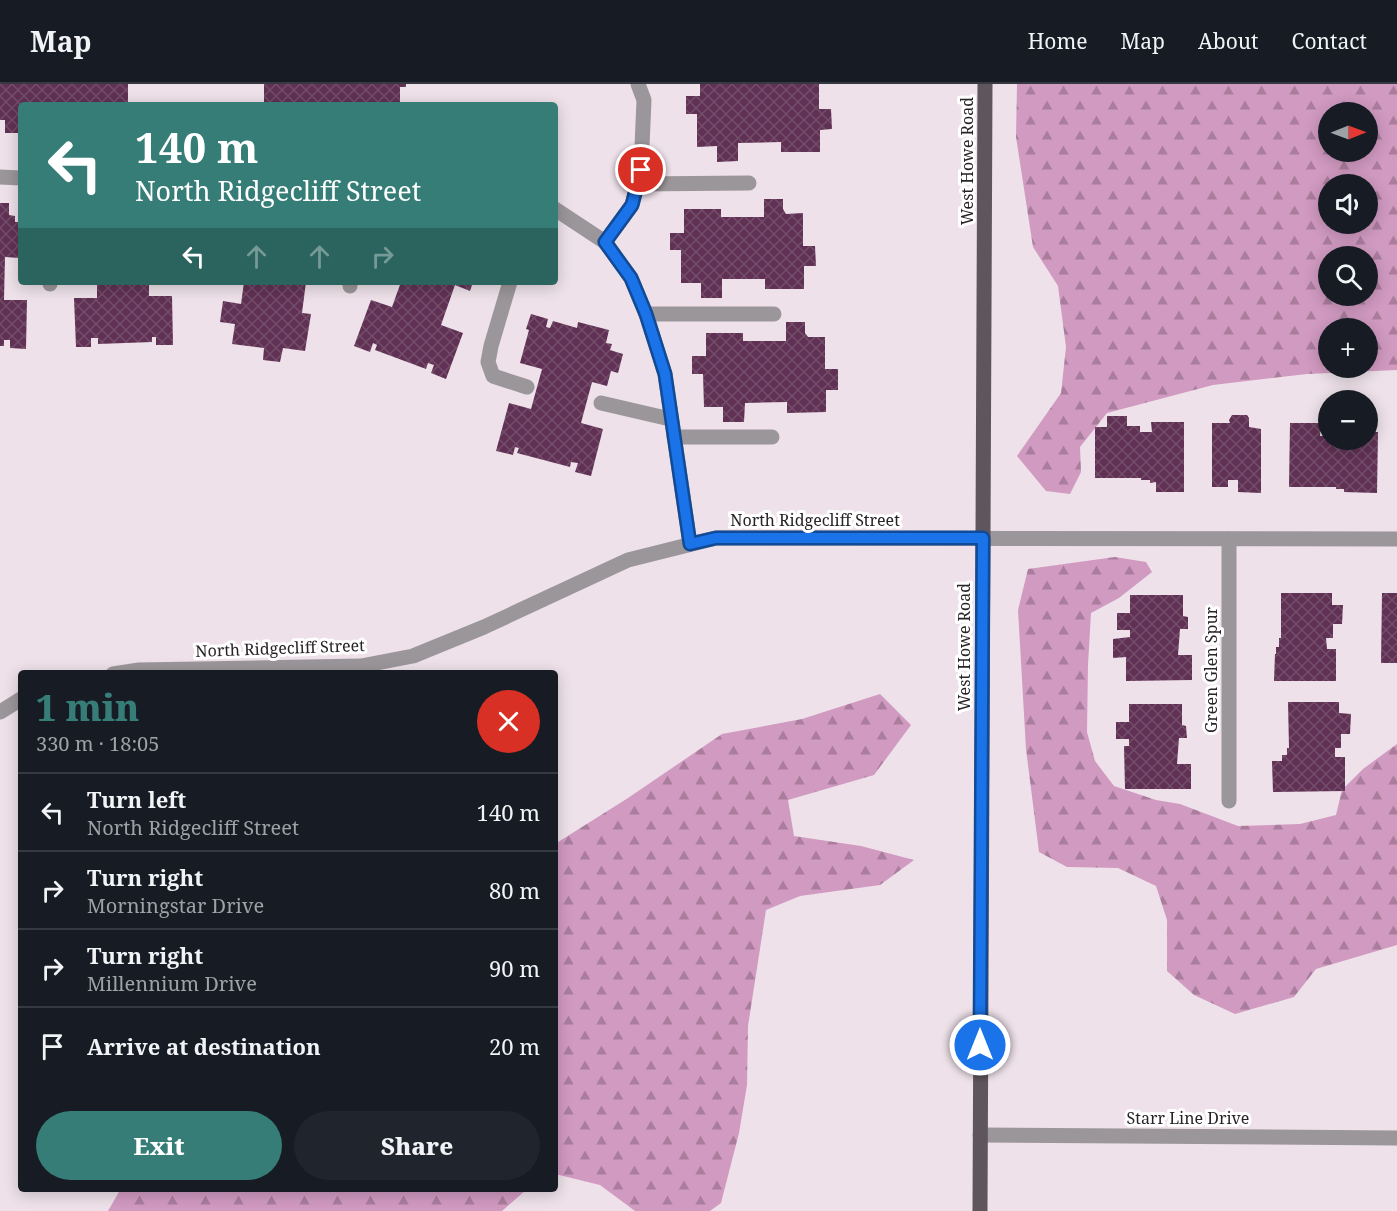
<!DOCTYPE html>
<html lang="en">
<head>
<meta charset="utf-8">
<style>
	body { margin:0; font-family:"Noto Serif",serif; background:#20242c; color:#f1f3f6; height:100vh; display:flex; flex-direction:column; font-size:22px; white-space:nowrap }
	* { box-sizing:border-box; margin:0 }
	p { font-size:20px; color:#9ea1a6 }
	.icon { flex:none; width:33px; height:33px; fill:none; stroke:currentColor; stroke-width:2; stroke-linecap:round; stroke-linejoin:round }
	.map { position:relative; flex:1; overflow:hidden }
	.details { position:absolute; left:18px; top:586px; width:540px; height:522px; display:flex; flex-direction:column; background:#171b24; border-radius:6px; box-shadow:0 3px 15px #0003 }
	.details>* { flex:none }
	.banner { position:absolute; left:18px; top:18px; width:540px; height:183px; border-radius:6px; box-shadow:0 3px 15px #0003; background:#367d77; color:#fff; overflow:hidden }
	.needle { width:39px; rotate:89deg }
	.controls { position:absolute; left:1318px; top:18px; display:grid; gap:12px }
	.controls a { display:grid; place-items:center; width:60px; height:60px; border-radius:50%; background:#171b24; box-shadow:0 3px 15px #0003; font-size:30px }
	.pin { position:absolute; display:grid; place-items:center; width:51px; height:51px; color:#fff; margin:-26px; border:3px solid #fff; border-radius:50%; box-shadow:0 2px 6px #0007 }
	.me { position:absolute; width:66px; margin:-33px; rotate:0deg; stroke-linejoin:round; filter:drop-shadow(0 0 4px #0008) }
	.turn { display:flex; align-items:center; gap:21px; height:126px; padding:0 18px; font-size:27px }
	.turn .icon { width:78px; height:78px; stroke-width:2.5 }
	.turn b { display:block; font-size:42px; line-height:51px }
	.lanes { display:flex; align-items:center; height:57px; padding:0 18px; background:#0003; justify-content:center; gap:30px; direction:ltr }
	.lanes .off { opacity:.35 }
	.round { display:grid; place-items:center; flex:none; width:63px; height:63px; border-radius:32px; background:#20242c }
	.head { display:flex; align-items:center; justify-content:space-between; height:102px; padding:0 18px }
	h1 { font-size:36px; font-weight:800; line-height:45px; color:#367d77 }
	.action { display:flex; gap:12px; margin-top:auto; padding:12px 18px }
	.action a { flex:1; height:69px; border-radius:36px; background:#367d77; color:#fff; font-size:24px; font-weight:800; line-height:69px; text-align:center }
	.action a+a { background:#20242c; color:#f1f3f6 }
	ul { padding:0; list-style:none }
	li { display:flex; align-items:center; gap:18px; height:78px; padding:0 18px; border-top:2px solid #363941 }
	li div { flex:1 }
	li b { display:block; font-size:22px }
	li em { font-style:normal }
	header { display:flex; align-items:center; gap:36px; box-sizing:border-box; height:84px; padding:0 30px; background:#171b24; border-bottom:2px solid #363941 }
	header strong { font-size:28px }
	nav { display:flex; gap:33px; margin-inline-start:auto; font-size:21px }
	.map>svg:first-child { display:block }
	.forest { fill:url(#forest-firs); fill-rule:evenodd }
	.building { fill:url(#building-cross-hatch) }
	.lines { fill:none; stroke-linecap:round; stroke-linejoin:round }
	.minor { stroke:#9b9699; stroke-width:15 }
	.major { stroke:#5f555c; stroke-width:15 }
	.route-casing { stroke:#114b97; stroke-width:15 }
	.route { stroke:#1a73e8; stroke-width:10 }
	.labels { text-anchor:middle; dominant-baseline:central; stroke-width:6; stroke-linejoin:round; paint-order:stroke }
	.street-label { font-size:16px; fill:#272326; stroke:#fff }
</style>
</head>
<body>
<header>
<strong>Map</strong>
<nav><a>Home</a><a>Map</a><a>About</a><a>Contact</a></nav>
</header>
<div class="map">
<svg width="1397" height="1127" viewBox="0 0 1397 1127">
	<defs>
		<pattern id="forest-firs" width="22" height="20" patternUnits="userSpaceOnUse" patternTransform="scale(1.5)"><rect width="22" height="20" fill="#d19ac1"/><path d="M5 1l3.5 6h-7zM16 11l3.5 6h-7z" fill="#aa7d9d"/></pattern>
		<pattern id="building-cross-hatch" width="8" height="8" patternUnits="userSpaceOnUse" patternTransform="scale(1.5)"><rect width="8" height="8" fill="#603154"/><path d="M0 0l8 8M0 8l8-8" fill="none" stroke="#734d69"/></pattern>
	</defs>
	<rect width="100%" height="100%" fill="#eee1e9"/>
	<g class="forest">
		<path d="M1017,0H1397V286L1307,290L1213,301L1107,329L1080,363L1081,388L1070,410L1046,407L1017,372L1061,309L1066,263L1058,202L1033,163L1016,53ZM1329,28H1368V68H1329ZM1329,100H1368V140H1329ZM1329,172H1368V212H1329ZM1329,244H1368V284H1329Z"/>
		<polygon points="1115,473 1146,478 1152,488 1119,514 1091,529 1088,581 1087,648 1095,677 1114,702 1156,716 1180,720 1238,742 1300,740 1336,731 1342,706 1363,685 1397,660 1397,861 1316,885 1294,913 1235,930 1194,911 1167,887 1167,836 1156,802 1118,784 1067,783 1039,768 1026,665 1018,526 1028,485"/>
		<polygon points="880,610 911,641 874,691 788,716 794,752 861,762 914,776 880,801 800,812 766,826 748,942 747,1001 739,1049 721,1119 710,1127 635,1127 600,1101 555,1090 555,760 628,714 722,650 802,635"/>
		<polygon points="120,1106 526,1106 502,1127 108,1127"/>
	</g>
	<g class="building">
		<polygon points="0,0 128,0 128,21 21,21 21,49 5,49 5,36 0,36"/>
		<polygon points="264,0 406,0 406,3 400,3 400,21 264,21"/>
		<polygon points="700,0 819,0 819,25 831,25 832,45 820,46 820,68 781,68 781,58 738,59 738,77 717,78 717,62 697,63 697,30 686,30 686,12 700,12"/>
		<polygon points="764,115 783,115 783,125 786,130 803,129 803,162 815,162 816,182 804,182 804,205 765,205 765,195 722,195 722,214 701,214 701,199 681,199 681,166 670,166 670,149 684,149 684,125 721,125 721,133 764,133"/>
		<polygon points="0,119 9,119 9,131 15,132 15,138 21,138 20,174 5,173 4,216 27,216 26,265 10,264 10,256 4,256 4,262 0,262"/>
		<polygon points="97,198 149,198 149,212 172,212 173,261 156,261 156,253 152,253 152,258 98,260 98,254 91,254 91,263 76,263 74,214 97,214"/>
		<polygon points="244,198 306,198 302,229 311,230 305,267 283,264 280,278 263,276 264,264 232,260 235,240 220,238 223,217 241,220"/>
		<polygon points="401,198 473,198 470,207 455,201 441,241 463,249 446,295 431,289 434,281 428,279 426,285 375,266 377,261 373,259 370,268 354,262 371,216 392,223"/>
		<polygon points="531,230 548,235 546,243 550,244 553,237 577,244 578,238 609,246 606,259 612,260 610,266 623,270 618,289 611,287 607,302 592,298 581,339 603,345 591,392 575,388 578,379 571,378 570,383 517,369 519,364 515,363 513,371 496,367 509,319 531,325 542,285 520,279 529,246 526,245"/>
		<polygon points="786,238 805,238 805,249 808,253 825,253 825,285 838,285 838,306 826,306 826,328 787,329 787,318 745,319 744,338 723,338 723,323 704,323 703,290 692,290 692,272 706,272 706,249 743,249 743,257 786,257"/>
		<polygon points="1232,331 1247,331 1249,334 1249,343 1261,345 1261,409 1238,408 1238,396 1228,396 1228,403 1212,403 1212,339 1230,339 1229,336"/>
		<polygon points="1107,332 1127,332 1127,342 1140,342 1140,348 1152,348 1151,338 1184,338 1184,408 1156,408 1156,398 1150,399 1150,396 1141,396 1141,394 1095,394 1095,343 1107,343"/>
		<polygon points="1290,339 1321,339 1320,352 1329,352 1329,356 1333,356 1333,358 1347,358 1347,356 1368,356 1368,348 1378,348 1377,409 1344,408 1344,405 1336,405 1336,403 1289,403"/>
		<polygon points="1281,509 1332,509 1332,521 1343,521 1342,540 1333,540 1333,554 1326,554 1327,565 1336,565 1336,597 1274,597 1275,570 1276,570 1276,563 1279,563 1279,554 1281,554"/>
		<polygon points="1382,509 1397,509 1397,579 1381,579"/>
		<polygon points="1130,511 1183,511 1183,532 1188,533 1188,545 1180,545 1178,571 1192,571 1192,596 1126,597 1126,573 1113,574 1113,555 1130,553 1130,546 1117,546 1117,529 1130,529"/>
		<polygon points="1288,618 1339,618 1339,629 1351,630 1350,650 1341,650 1341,664 1335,664 1335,673 1345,673 1345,707 1273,708 1272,677 1282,677 1282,671 1287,671 1287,664 1289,664"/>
		<polygon points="1129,620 1182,620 1182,641 1186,642 1187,654 1179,654 1177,680 1191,680 1191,705 1125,705 1124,662 1129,662 1129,655 1116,655 1116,638 1129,638"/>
	</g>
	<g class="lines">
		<g class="minor">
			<polyline points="0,93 21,94"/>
			<polyline points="637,100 749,99"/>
			<polyline points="555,125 605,158 631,194 646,230 665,290 690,460"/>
			<polyline points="605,158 632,121 641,86 644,16 638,0"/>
			<polyline points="510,198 491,262 488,278 493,292 527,303"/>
			<polyline points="50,200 50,198"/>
			<polyline points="350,202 350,198"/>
			<polyline points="646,230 774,230"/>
			<polyline points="601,319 670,335"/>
			<polyline points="674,353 772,353"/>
			<polyline points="113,590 139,586 361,582 413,572 484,543 628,476 716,454 1397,455"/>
			<polyline points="0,628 21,615"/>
			<polyline points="1229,717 1229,455"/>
			<polyline points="980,1051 1397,1054"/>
		</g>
		<polyline class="major" points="980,1127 985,0"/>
	</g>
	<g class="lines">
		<defs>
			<polyline id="route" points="641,86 632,121 605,158 631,194 646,230 665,290 690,460 716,454 983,454 980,961"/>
		</defs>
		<use href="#route" class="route-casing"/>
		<use href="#route" class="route"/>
	</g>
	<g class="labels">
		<g class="street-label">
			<text transform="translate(967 77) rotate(-90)">West Howe Road</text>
			<text x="815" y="436">North Ridgecliff Street</text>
			<text transform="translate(964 563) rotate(-90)">West Howe Road</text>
			<text transform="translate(280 564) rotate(-2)">North Ridgecliff Street</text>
			<text transform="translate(1211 586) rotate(-90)">Green Glen Spur</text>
			<text x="1188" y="1034">Starr Line Drive</text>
		</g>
	</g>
</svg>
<div class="controls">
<a><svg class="needle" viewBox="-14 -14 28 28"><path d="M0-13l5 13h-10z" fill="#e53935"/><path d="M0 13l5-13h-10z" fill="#9ea1a6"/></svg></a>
<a><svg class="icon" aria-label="sound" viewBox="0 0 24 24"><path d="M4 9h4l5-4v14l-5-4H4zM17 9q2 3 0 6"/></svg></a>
<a><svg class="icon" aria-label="search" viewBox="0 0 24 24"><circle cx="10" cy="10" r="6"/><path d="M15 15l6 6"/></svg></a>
<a>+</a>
<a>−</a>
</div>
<div class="pin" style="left:641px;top:86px;background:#d93025"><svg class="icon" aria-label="arrive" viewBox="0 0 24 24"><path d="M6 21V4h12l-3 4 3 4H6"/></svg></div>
<svg class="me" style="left:980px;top:961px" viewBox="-20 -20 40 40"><circle r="17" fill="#1a73e8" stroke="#fff" stroke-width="3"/><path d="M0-11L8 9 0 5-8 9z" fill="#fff"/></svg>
<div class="banner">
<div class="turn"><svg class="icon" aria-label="left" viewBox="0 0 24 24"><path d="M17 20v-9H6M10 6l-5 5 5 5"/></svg><div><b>140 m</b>North Ridgecliff Street</div></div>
<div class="lanes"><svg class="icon" aria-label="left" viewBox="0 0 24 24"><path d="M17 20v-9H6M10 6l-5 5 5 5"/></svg><svg class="icon off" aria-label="ahead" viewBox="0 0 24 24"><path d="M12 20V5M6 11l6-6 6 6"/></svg><svg class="icon off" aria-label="ahead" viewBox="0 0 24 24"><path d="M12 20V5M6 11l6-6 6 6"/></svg><svg class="icon off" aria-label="right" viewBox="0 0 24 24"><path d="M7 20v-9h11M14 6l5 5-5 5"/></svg></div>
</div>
<section class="details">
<div class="head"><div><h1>1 min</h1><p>330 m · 18:05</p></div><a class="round" style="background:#d93025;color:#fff"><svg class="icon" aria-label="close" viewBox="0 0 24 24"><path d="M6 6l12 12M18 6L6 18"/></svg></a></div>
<ul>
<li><svg class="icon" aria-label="left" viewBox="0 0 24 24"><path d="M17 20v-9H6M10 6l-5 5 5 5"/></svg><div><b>Turn left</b><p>North Ridgecliff Street</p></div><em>140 m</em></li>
<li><svg class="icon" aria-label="right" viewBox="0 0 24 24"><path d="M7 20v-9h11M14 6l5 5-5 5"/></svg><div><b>Turn right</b><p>Morningstar Drive</p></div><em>80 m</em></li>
<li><svg class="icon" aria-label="right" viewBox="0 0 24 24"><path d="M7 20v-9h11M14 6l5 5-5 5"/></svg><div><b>Turn right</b><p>Millennium Drive</p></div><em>90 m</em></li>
<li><svg class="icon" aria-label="arrive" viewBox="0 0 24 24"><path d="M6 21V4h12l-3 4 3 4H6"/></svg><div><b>Arrive at destination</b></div><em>20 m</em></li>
</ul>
<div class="action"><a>Exit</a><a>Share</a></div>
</section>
</div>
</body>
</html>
